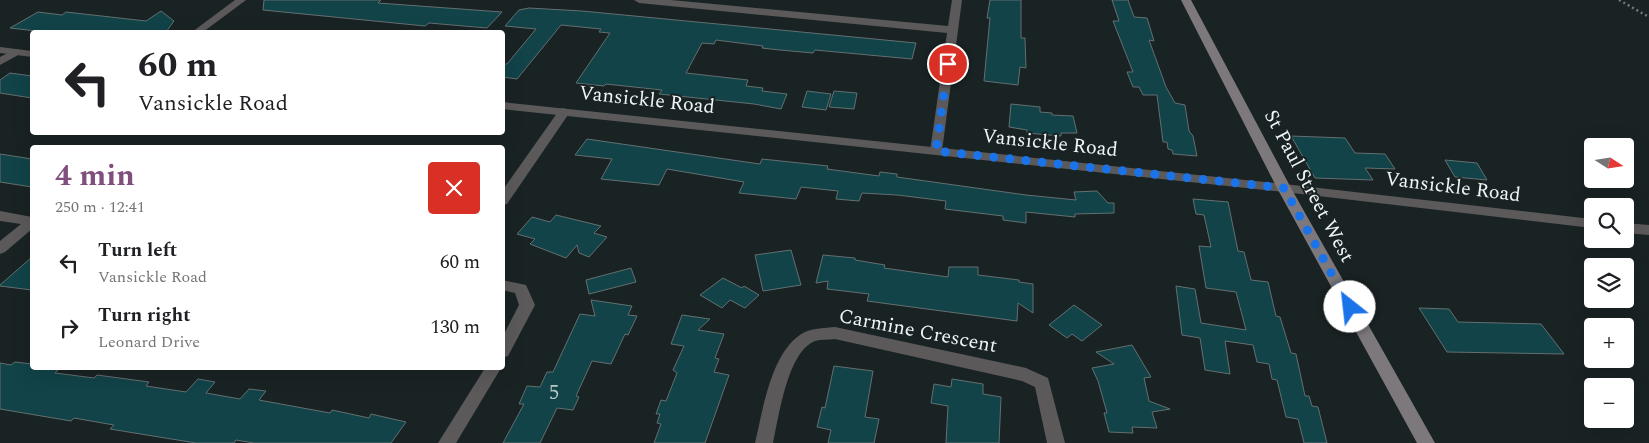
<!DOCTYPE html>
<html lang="en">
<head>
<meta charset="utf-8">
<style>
	body { margin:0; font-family:Spectral,serif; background:#f6f6f6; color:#202124; height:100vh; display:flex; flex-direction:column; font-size:19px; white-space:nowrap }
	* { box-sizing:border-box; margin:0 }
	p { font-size:16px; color:#757577 }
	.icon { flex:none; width:28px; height:28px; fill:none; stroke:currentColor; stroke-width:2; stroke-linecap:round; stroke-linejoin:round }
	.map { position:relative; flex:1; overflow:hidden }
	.sheet { position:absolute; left:30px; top:145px; width:475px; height:225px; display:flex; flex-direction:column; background:#fff; border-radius:5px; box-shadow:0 5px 20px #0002 }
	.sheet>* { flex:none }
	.guide { position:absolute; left:30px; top:30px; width:475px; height:105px; border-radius:5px; box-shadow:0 5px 20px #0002; background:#fff; color:#202124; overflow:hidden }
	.needle { width:32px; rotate:102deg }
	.buttons { position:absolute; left:1584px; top:138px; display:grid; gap:10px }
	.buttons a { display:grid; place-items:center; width:50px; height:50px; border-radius:5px; background:#fff; box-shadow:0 5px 20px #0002; font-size:25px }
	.pin { position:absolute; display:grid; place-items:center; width:42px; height:42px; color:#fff; margin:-21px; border:2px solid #fff; border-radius:50%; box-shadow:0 1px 5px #0007 }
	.me { position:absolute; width:55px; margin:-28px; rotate:331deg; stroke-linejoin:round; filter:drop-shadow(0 0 4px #0008) }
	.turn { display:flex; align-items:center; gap:18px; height:105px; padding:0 25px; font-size:22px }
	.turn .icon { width:65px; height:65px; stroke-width:2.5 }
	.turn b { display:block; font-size:35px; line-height:42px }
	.round { display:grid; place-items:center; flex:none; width:52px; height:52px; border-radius:5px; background:#f6f6f6 }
	.overview { display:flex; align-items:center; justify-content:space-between; height:85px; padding:0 25px }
	h1 { font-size:30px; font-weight:700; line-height:38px; color:#814f7e }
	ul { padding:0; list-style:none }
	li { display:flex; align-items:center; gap:15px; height:65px; padding:0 25px }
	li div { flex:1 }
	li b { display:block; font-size:19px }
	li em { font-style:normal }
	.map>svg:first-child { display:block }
	.building { fill:#114348; stroke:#646f70 }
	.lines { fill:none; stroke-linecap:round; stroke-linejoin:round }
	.path { stroke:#727a7b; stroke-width:2.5; stroke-dasharray:2 3; stroke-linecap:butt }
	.minor { fill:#5c595b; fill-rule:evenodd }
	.tertiary { fill:#5c595b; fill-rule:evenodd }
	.secondary { fill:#7d787c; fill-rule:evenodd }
	.route { stroke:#1a73e8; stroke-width:9; stroke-dasharray:0 16.2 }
	.labels { text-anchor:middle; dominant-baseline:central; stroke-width:4; stroke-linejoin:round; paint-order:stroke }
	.street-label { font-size:20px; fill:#eff5f6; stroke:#1a2324 }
	.near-number-label { font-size:21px; fill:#b8c8ca }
</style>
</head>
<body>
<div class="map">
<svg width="1649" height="443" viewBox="0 0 1649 443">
	<rect width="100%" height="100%" fill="#1a2324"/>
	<g class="building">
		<polygon points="264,0 381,0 378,3 502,12 487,28 429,23 425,26 263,10"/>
		<polygon points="990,0 1021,0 1021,38 1025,38 1026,68 1020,67 1018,85 984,81 990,18 987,18"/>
		<polygon points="1112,0 1128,0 1134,17 1147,18 1154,41 1149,40 1166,87 1175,103 1185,105 1189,131 1193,136 1197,156 1173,154 1172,150 1168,149 1167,142 1163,142 1157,95 1143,95 1139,87 1133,87 1127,72 1133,72 1113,21 1119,21"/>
		<polygon points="529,8 582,11 916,43 912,59 815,50 813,53 780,50 762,48 763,46 716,40 714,44 702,43 686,73 748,80 746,86 763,88 762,91 787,94 781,109 754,104 659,94 662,90 606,84 604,86 576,83 610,33 599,32 601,29 561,25 517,79 502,77 502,64 507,64 536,29 505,26 519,10"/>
		<polygon points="161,11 174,21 166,32 45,32 10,28 38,12 62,15 66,12 146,21"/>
		<polygon points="10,73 32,76 32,98 0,93 0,80"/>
		<polygon points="807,91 831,94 826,110 802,107"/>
		<polygon points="834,91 857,93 854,109 829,107"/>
		<polygon points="1011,104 1040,107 1040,112 1052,113 1052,115 1073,116 1077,133 1061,133 1061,136 1027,133 1027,130 1009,127"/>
		<polygon points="1291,136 1345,138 1355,153 1385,154 1395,169 1365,168 1373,180 1315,178"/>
		<polygon points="587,139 760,164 762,159 828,166 827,169 879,176 880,172 897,174 897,177 1026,195 1076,200 1074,192 1097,191 1108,203 1114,203 1114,213 1075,214 1075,217 1026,212 1026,223 1003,220 1003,216 945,209 946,201 897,195 862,193 859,201 836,199 838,191 801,187 796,199 739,193 744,182 667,169 659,185 601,179 612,159 575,155"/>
		<polygon points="0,154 32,159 32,187 0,182"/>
		<polygon points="1445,160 1477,163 1487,180 1455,177"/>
		<polygon points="1193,199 1228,202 1238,251 1244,252 1251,280 1268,282 1276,316 1280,317 1291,353 1296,354 1305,396 1309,396 1312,406 1318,407 1327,443 1304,443 1298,419 1286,417 1277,380 1272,379 1269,364 1257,362 1253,345 1225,341 1230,374 1205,370 1200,338 1182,335 1176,286 1195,289 1201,323 1246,330 1236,292 1206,288 1199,246 1211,247 1204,215 1196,214"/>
		<polygon points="556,215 601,226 594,233 607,237 589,257 579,253 577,245 566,258 530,244 535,239 517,234 532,217 550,222"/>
		<polygon points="791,250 801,285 763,291 755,255"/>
		<polygon points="823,255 855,258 855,260 885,265 884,268 948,277 949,267 978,267 978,275 1019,280 1019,282 1033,284 1033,313 1018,303 1017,321 867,301 869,294 827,289 828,281 816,283"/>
		<polygon points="32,257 32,290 0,286 0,285"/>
		<polygon points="631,268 636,282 589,294 586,280"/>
		<polygon points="723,278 742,288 744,286 759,295 745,308 730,300 722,308 700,295"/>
		<polygon points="591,300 632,306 628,315 637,316 628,335 625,334 611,364 592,361 576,396 579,397 573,410 557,408 540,443 503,443 524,404 519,404 527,386 540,387 547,372 553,372 580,314 595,316"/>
		<polygon points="1074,305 1102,325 1082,341 1072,334 1067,338 1049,325"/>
		<polygon points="1419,308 1449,309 1458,322 1541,324 1564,354 1447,352"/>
		<polygon points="682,315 710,319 698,330 724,334 715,358 719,359 714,372 729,375 705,443 654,443 661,424 657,423 660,414 656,414 661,400 666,401 677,373 673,370 684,346 671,344"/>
		<polygon points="1132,345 1151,377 1144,378 1149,401 1170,409 1152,412 1157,428 1132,427 1133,433 1109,432 1104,413 1107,413 1098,381 1092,368 1114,364 1096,352"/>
		<polygon points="15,362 32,364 32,368 60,368 55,373 94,378 97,375 149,382 146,386 186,392 198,379 215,382 206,393 240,399 249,389 266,391 259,400 330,413 332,410 369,418 371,414 406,422 391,443 254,443 236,440 234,443 196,443 110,429 114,425 74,418 71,421 0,409 0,363 11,365"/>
		<polygon points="834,366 873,371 865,417 879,419 874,443 828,443 831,430 817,427 822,407 825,408"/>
		<polygon points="952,379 983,384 983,394 1001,397 999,443 946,443 948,406 931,403 934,384 951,387"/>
	</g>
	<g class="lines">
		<polyline class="path" points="1619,0 1649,17"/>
		<g class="minor">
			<polygon points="235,0 246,0 203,32 192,32"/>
			<polygon points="634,0 671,0 948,26 952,0 962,0 942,151 936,155 930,151 947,33 639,3"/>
			<polygon points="16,49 20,50 20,54 0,65 0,57"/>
			<polygon points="564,108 570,112 507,204 502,205 502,191 560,109"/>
			<polygon points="0,211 32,217 32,229 5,252 0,254 0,241 21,224 0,221"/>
			<polygon points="502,280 526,285 535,305 508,356 502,358 502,338 519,305 515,293 502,290"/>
			<path d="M835,327L1026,368L1048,378L1065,443H1047L1035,387L1022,381L835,339C829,340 821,339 815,341C787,352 779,417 773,443H755C763,410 771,349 805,332C814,328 825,328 835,327Z"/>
			<polygon points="485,368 501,368 456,443 438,443"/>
		</g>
		<g class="tertiary">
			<polygon points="0,47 32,51 32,57 0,53"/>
			<polygon points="502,102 1284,184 1592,219 1592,228 1284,192 502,109"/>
			<polygon points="1625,223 1649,225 1649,235 1625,233"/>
		</g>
		<polygon class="secondary" points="1181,0 1191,0 1291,188 1435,443 1417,443 1277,188"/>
	</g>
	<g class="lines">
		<polyline class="route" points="948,64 936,151 1284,188 1350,307"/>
	</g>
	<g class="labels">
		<g class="street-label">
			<text transform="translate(647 100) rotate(6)">Vansickle Road</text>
			<text transform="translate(1050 143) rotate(6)">Vansickle Road</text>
			<text transform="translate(1309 186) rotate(62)">St Paul Street West</text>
			<text transform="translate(1453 187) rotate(7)">Vansickle Road</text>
			<text transform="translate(918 331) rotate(11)">Carmine Crescent</text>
		</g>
		<g class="near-number-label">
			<text x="554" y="393">5</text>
		</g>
	</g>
</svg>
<div class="buttons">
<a><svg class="needle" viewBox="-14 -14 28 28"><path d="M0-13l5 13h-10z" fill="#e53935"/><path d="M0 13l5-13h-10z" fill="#757577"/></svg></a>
<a><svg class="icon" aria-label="search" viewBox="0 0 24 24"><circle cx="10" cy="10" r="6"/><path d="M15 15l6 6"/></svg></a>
<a><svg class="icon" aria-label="layers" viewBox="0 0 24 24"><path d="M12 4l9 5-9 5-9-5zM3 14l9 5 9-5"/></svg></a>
<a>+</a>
<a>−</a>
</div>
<div class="pin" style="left:948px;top:64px;background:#d93025"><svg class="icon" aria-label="arrive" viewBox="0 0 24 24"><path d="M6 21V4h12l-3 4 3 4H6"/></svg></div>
<svg class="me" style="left:1350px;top:307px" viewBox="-20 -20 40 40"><circle r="19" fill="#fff"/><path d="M0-13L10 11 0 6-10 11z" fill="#1a73e8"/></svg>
<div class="guide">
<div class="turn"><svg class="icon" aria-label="left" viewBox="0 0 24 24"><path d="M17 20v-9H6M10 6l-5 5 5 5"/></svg><div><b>60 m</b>Vansickle Road</div></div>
</div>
<section class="sheet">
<div class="overview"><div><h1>4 min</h1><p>250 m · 12:41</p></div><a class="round" style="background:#d93025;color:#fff"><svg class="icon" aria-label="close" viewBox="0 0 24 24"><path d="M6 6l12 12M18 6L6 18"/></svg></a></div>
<ul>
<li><svg class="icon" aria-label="left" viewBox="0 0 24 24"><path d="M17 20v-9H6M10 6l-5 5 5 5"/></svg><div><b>Turn left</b><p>Vansickle Road</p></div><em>60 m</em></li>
<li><svg class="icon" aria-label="right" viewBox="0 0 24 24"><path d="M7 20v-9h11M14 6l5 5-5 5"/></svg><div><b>Turn right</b><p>Leonard Drive</p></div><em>130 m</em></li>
</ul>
</section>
</div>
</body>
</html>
